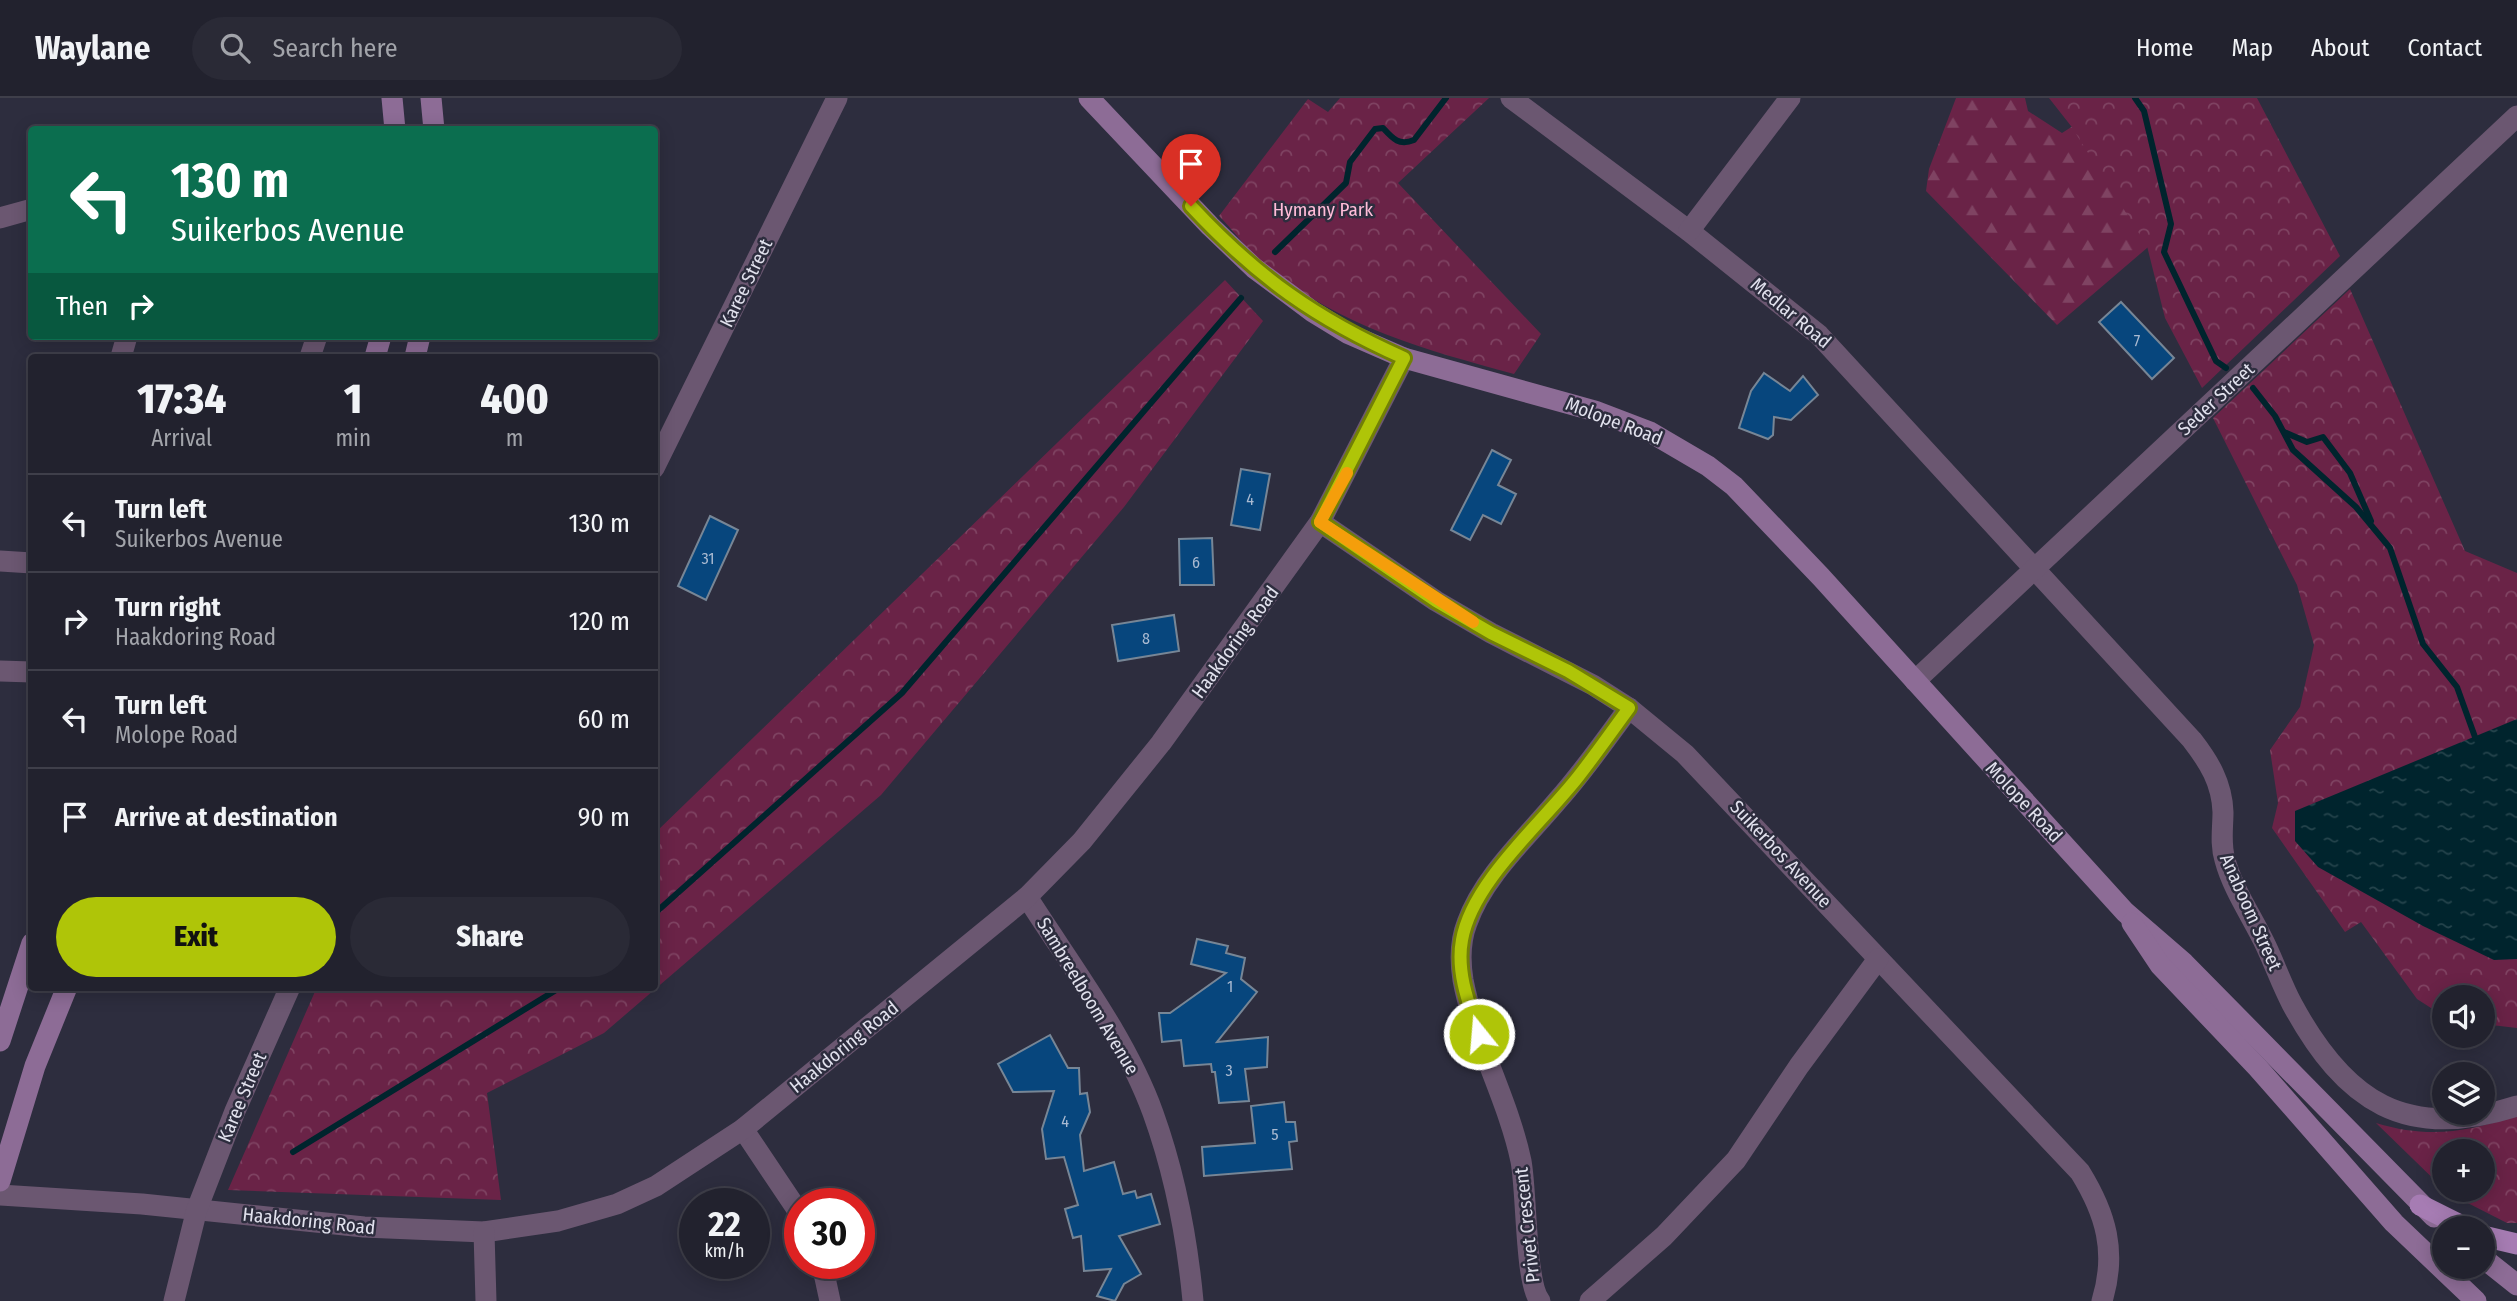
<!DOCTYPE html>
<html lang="en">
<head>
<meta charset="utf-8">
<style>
	body { margin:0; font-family:"Fira Sans Condensed",sans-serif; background:#2a2a36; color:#f1f3f6; height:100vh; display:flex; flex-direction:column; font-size:26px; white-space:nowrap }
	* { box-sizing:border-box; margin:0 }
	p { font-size:23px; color:#a2a4aa }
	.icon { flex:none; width:38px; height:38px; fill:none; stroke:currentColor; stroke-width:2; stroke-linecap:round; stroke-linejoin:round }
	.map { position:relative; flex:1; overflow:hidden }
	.sheet { position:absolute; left:28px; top:256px; width:630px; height:637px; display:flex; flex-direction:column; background:#22222e; border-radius:7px; box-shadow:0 4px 18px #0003,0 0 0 2px #3f3f4a }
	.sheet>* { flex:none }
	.guide { position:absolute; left:28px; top:28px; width:630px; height:214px; border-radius:7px; box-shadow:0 4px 18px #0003,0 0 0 2px #3f3f4a; background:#0b6e4f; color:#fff; overflow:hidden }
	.fabs { position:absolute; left:2432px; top:887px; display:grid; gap:14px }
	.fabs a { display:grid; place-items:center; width:63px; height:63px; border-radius:50%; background:#22222e; box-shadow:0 4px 18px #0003,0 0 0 2px #3f3f4a; font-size:35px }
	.speed { position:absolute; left:679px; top:1090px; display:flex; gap:14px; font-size:35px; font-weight:700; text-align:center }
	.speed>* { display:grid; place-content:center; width:91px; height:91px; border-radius:50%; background:#22222e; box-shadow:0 4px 18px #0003,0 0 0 2px #3f3f4a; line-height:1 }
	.speed small { font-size:18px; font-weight:400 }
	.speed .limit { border:10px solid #d22; background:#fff; color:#111 }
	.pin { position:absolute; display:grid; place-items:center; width:60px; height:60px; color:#fff; margin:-72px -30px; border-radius:50% 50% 50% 0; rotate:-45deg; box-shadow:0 0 7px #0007 }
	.pin .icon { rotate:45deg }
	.me { position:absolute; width:77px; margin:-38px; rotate:343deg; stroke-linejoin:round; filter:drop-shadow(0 0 5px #0008) }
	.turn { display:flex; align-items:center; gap:24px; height:147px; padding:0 28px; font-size:32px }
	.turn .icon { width:91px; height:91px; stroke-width:2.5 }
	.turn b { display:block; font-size:49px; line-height:60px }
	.then { display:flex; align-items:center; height:66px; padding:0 28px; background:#0003; gap:14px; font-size:26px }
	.eta { display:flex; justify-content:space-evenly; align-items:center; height:119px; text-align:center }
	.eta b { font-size:42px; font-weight:800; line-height:49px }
	.cta { display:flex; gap:14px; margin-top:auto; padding:14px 28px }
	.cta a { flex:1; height:80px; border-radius:42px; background:#afc508; color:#111; font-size:28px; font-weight:800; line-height:80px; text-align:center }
	.cta a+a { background:#2a2a36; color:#f1f3f6 }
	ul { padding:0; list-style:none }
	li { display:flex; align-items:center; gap:21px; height:98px; padding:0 28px; border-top:2px solid #3f3f4a }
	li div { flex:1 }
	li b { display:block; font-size:26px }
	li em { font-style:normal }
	header { display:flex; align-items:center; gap:42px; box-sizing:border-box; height:98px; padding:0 35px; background:#22222e; border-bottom:2px solid #3f3f4a }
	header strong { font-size:33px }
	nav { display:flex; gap:38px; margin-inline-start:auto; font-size:24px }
	.search { width:490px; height:63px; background:#2a2a36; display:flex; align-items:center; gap:18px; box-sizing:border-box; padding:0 24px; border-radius:38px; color:#a2a4aa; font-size:26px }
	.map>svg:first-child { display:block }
	.forest { fill:url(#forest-firs) }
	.park { fill:url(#park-crowns); fill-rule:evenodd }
	.water { fill:url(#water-ripples) }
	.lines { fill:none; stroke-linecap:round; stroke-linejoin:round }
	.stream { stroke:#00242d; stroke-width:6 }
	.building { fill:#07467d; stroke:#778696; stroke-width:2 }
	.street { stroke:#6b5771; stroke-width:21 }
	.secondary { stroke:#8d6c96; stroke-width:21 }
	.primary { stroke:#a67cb3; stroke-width:21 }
	.route-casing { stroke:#728005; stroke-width:18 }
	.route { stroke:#afc508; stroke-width:12 }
	.slow { stroke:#f59e0b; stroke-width:12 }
	.labels { text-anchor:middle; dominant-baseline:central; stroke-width:5; stroke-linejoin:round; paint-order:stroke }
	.number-label { font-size:16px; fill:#aabad1 }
	.park-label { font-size:19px; fill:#ffbcd8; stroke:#2d2d3e }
	.street-label { font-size:19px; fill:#e1e1ed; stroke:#2d2d3e }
</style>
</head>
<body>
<header>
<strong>Waylane</strong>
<div class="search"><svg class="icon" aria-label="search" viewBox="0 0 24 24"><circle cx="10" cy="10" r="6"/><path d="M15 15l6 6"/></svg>Search here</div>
<nav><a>Home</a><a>Map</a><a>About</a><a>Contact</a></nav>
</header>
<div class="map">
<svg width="2517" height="1203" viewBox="0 0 2517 1203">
	<defs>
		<pattern id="forest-firs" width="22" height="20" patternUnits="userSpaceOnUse" patternTransform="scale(1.75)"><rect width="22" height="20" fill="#6a2347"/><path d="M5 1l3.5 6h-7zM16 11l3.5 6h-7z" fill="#7f4362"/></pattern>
		<pattern id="park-crowns" width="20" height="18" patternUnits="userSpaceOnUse" patternTransform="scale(1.75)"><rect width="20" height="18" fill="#6a2347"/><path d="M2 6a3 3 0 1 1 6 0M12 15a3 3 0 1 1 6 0" fill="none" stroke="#7f4362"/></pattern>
		<pattern id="water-ripples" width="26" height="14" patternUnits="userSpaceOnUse" patternTransform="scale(1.75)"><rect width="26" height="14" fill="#00242d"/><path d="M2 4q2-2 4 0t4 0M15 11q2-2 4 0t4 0" fill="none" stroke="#25444c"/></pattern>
	</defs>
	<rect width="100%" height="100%" fill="#2d2d3e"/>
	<polygon class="forest" points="1956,0 2025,0 2028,13 2062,35 2084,21 2154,144 2057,227 1926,93 1929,71"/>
	<g class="park">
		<path d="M1340,0H1489L1398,85L1541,236L1514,276C1422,251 1333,227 1260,162C1245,149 1233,132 1219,118L1308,1L1328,14Z"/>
		<polygon points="2049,0 2257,0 2340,158 2202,290 2165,220 2147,148 2071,28"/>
		<polygon points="1225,182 1263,223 1124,409 881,697 604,935 487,995 501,1102 228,1092 317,889 654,889 655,735"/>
		<polygon points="2350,191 2465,453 2517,475 2517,930 2483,926 2483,900 2445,900 2445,919 2417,901 2361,824 2345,834 2272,730 2278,705 2270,652 2300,609 2314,547 2297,487 2213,320"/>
		<path d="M2517,1018V1125H2507L2448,1095L2376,1025C2429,1041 2465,1034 2517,1018ZM2445,1054H2483V1092H2445Z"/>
	</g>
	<polygon class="water" points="2517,621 2517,861 2494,862 2423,828 2318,769 2295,743 2295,713"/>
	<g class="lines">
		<g class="stream">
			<polyline points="2135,0 2144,13 2171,126 2164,154 2216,263 2226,270"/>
			<path d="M1275,154L1346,85L1350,64L1375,31L1383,30C1393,41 1399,48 1414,42L1446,0"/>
			<polyline points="2253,290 2275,318 2293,352 2356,409 2390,450 2423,546 2457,589 2475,639"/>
			<polyline points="2284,334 2307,344 2323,339 2350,375 2371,423"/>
			<polyline points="654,816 902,595 1241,200"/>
			<polyline points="293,1054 561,889"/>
		</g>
	</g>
	<g class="building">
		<polygon points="2121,204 2174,260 2152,281 2099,224"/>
		<polygon points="1764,275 1790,293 1803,278 1818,297 1791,322 1774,319 1773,337 1768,341 1739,330 1751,293"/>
		<polygon points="1492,352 1511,362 1498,387 1516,396 1501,426 1483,417 1470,442 1451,432"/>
		<polygon points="1241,371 1270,376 1260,432 1231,427"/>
		<polygon points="710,418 738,432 706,502 678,488"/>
		<polygon points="1212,440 1214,487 1180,487 1179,441"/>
		<polygon points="1174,517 1179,553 1118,563 1112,527"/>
		<polygon points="1197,841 1228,848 1226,855 1245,860 1241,881 1257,894 1217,944 1268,939 1267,969 1245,971 1249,1003 1219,1005 1215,974 1212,974 1211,966 1184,968 1181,942 1162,944 1159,915 1170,915 1226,875 1191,866"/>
		<polygon points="1050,937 1068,970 1079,970 1080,996 1087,995 1090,1014 1080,1037 1084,1073 1114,1064 1123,1096 1135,1093 1137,1100 1151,1096 1160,1126 1119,1138 1141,1176 1124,1186 1115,1203 1097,1198 1111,1171 1084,1173 1081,1138 1073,1140 1065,1111 1078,1107 1064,1059 1046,1061 1042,1031 1054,993 1013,994 998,966"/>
		<polygon points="1284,1004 1286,1024 1295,1024 1297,1043 1289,1044 1292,1071 1204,1078 1202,1049 1255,1045 1251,1008"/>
	</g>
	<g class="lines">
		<g class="street">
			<path d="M1511,0L1689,133L1819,237L2192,642C2209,664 2222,685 2223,714C2223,730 2220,746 2225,762C2233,792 2253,820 2266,848C2275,867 2282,887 2292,906C2345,1004 2406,1044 2517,1008"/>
			<polyline points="0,120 32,111"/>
			<polyline points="1689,133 1790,0"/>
			<polyline points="121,259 127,238"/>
			<polyline points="310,259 317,238"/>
			<polyline points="654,370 837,0"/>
			<path d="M1320,424L1436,503L1491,535L1593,587L1629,610L1685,656L2080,1074C2106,1116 2117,1154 2102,1203"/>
			<polyline points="0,463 32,465"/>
			<polyline points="0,573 32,574"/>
			<polyline points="1915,583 2517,18"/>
			<path d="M1027,799C1071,868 1125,938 1153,1015C1175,1076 1187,1139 1193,1203"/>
			<polyline points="743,1031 800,1116"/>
			<polyline points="0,1097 142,1106 364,1129 484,1134 558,1123 617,1106 656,1088 743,1031 1027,799 1082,743 1161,645 1320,424 1404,260"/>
			<polyline points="484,1134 486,1203"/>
			<polyline points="822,1166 830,1203"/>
			<polyline points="174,1203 197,1111 235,1013 290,889"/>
			<path d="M1540,1203C1525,1185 1527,1095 1521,1063C1508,1001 1475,945 1463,882C1460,863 1460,843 1467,825C1483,779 1527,739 1558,702C1584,673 1606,641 1629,610"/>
			<polyline points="1590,1203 1664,1138 1736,1062 1799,968 1878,861"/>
		</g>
		<g class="secondary">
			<polyline points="392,0 395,32"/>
			<polyline points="431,0 434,32"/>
			<polyline points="1089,0 1210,128 1254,170 1313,214 1349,236 1404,260 1595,313 1650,334 1708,368 1734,388 1821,479 2125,814 2184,865 2434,1119"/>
			<polyline points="375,259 381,238"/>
			<polyline points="415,259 420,238"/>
			<polyline points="2132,825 2160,867 2258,970 2394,1125 2476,1203"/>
			<polyline points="0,943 32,845"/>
			<polyline points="0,1083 35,968 67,889"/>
			<polyline points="2483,1160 2517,1187"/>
		</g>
		<g class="primary">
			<polyline points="2420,1107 2466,1130"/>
			<polyline points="2483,1138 2517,1146"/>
		</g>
	</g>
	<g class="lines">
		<defs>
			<path id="route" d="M1191,108C1257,179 1316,221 1404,260L1320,424L1436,503L1491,535L1568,573L1629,610C1612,633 1596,656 1578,679C1542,725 1472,784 1462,842C1456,874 1469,907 1479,936"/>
		</defs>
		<use href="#route" class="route-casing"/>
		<use href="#route" class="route"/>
		<polyline class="slow" points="1347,375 1320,424 1473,524"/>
	</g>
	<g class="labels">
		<g class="number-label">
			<text x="2137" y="242">7</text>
			<text x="1250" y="401">4</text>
			<text x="708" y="460">31</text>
			<text x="1196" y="464">6</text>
			<text x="1146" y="540">8</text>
			<text x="1230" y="888">1</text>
			<text x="1229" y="972">3</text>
			<text x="1065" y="1023">4</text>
			<text x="1275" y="1036">5</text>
		</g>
		<g class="park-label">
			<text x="1323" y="111">Hymany Park</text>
		</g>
		<g class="street-label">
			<text transform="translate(746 185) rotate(-64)">Karee Street</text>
			<text transform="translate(1791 215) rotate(40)">Medlar Road</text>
			<text transform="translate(2216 301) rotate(-43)">Seder Street</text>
			<text transform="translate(1614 323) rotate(21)">Molope Road</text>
			<text transform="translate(1235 544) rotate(-54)">Haakdoring Road</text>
			<text transform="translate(2024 704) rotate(47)">Molope Road</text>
			<text transform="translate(1781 756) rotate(47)">Suikerbos Avenue</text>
			<text transform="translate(2251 814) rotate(66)">Anaboom Street</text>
			<text transform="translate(1088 898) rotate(59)">Sambreelboom Avenue</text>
			<text transform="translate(844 949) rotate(-39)">Haakdoring Road</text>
			<text transform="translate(242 999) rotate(-67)">Karee Street</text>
			<text transform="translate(309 1123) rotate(6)">Haakdoring Road</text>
			<text transform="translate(1527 1127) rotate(-96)">Privet Crescent</text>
		</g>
	</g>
</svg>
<div class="fabs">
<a><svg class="icon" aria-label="sound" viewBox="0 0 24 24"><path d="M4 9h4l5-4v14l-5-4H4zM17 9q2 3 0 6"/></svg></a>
<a><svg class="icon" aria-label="layers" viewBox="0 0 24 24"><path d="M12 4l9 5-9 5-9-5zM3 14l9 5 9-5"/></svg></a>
<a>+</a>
<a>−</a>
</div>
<div class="speed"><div>22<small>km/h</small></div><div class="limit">30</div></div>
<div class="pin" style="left:1191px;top:108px;background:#d93025"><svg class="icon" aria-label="arrive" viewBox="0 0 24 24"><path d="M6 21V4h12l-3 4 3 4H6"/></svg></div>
<svg class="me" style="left:1479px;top:936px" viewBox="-20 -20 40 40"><circle r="17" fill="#afc508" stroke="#fff" stroke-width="3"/><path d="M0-11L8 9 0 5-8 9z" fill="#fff"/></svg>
<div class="guide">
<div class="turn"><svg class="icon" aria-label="left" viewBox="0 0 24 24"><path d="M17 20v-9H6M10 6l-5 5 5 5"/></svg><div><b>130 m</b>Suikerbos Avenue</div></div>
<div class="then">Then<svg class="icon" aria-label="right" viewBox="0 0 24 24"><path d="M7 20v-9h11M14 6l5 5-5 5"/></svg></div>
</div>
<section class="sheet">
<div class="eta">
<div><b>17:34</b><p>Arrival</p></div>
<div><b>1</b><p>min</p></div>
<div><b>400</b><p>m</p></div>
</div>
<ul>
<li><svg class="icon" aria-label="left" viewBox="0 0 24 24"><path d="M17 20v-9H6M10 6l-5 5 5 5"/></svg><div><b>Turn left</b><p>Suikerbos Avenue</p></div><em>130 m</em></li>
<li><svg class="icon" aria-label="right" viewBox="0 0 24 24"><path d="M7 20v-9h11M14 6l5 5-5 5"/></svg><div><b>Turn right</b><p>Haakdoring Road</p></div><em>120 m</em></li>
<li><svg class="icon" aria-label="left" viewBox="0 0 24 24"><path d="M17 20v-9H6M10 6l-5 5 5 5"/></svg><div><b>Turn left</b><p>Molope Road</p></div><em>60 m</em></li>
<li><svg class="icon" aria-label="arrive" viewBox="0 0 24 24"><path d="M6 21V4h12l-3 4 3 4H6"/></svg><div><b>Arrive at destination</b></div><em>90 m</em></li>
</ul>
<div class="cta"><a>Exit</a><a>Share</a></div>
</section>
</div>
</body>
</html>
